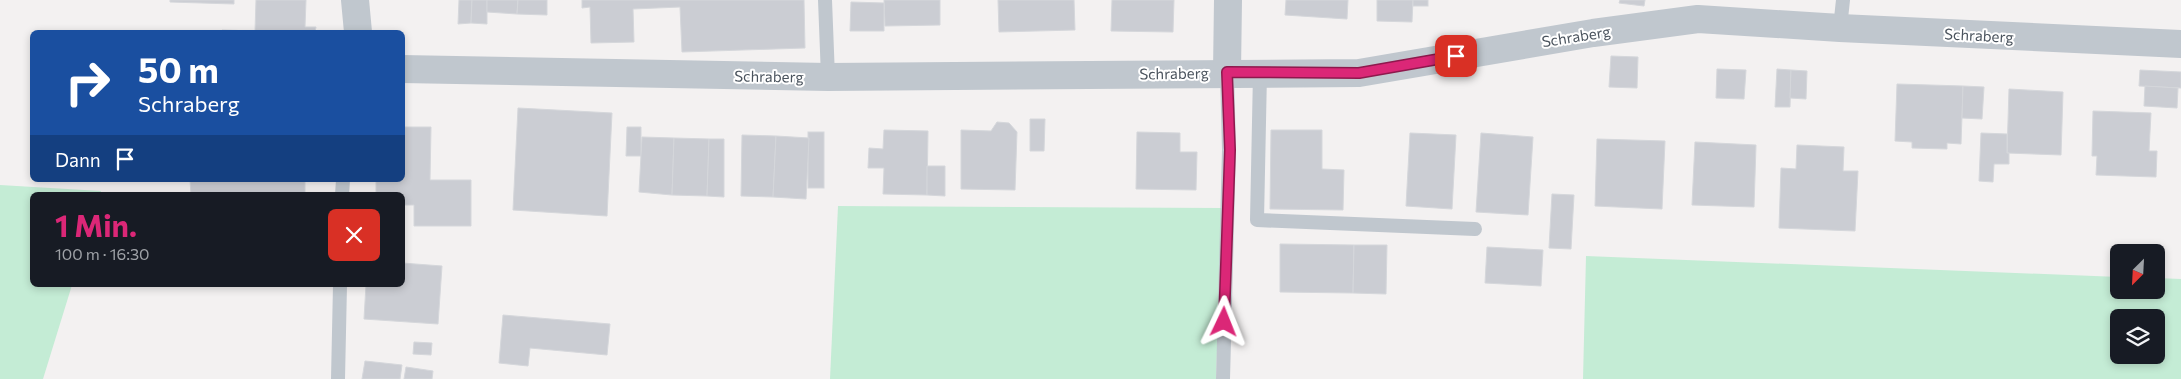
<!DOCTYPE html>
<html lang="de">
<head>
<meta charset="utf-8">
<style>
	body { margin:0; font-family:Commissioner,sans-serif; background:#242831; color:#f1f3f6; height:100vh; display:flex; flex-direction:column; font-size:19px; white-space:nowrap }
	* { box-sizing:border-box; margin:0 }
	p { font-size:16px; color:#9ea1a6 }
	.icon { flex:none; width:28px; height:28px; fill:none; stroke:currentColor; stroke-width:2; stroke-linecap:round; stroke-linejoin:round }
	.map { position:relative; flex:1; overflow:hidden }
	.panel { position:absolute; left:30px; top:192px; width:375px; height:95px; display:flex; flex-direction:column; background:#171b24; border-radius:8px; box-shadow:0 2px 8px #0003 }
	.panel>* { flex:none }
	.top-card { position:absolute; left:30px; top:30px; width:375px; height:152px; border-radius:8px; box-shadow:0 2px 8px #0003; background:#1a4fa0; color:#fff; overflow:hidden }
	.needle { width:32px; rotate:204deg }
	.fabs { position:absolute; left:2110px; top:244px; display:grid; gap:10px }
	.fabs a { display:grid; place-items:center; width:55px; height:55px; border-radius:8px; background:#171b24; box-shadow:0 2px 8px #0003; font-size:25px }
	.pin { position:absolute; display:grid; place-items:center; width:42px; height:42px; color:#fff; margin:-21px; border-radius:10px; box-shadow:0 2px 8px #0006 }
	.me { position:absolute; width:55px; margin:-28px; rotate:2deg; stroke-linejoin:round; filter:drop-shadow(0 0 4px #0008) }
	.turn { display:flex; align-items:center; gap:18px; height:105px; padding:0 25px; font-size:22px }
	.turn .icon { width:65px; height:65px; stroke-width:2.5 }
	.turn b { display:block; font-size:35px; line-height:42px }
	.then { display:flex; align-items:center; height:48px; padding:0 25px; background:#0003; gap:10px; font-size:19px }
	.round { display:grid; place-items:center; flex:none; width:52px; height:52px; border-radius:8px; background:#242831 }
	.head { display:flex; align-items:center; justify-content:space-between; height:85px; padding:0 25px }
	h1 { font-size:30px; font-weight:700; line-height:38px; color:#db2777 }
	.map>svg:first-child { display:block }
	.green { fill:#c4ecd5; fill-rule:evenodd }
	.building { fill:#cbcdd3; stroke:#d5d7db }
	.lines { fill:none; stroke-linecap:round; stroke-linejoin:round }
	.service { stroke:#c0c7ce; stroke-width:14 }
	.minor { stroke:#c0c7ce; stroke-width:28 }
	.route-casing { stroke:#8e194d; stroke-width:12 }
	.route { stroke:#db2777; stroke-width:9 }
	.labels { text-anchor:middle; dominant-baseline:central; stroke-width:4; stroke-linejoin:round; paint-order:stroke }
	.street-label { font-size:15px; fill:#4a535d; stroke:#fff }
</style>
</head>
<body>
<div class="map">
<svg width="2181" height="379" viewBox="0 0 2181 379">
	<rect width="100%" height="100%" fill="#f3f1f1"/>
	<g class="green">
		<polygon points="0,185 101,191 100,195 32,195 32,285 72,285 43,379 0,379"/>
		<polygon points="838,206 1222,208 1216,379 830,379"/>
		<path d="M1586,256L2119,277V290H2156V278L2181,279V379H1583ZM2119,318H2156V355H2119Z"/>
	</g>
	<g class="building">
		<polygon points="170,0 234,0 234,4 170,2"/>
		<polygon points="256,0 306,0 305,27 316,27 315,32 222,32 222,30 255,31"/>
		<polygon points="472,0 471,23 458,24 459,0"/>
		<polygon points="472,0 487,0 487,24 471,23"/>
		<polygon points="487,0 518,0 517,14 487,12"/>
		<polygon points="518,0 547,0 547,15 517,14"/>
		<polygon points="582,0 804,0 805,48 682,52 680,7 633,9 634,42 591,43 590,7 582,8"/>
		<polygon points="884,0 940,0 940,25 885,26"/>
		<polygon points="998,0 1074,0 1075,30 999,32"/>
		<polygon points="1112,0 1174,0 1173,32 1111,31"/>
		<polygon points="1286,0 1348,0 1347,19 1285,15"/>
		<polygon points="1377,0 1413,0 1412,22 1377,21"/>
		<rect x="1413" y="0" width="15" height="6"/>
		<polygon points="1620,0 1645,0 1644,6 1619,3"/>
		<polygon points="851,2 884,3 884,31 850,31"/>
		<polygon points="1611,56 1638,57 1637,88 1609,87"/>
		<polygon points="1717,69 1746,70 1744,99 1716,98"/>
		<polygon points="1777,69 1791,70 1790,107 1775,107"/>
		<polygon points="1791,70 1807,71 1806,99 1790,98"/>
		<polygon points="2140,70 2181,72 2181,88 2139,86"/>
		<polygon points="1897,84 1963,86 1961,144 1947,143 1947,149 1912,148 1912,142 1895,141"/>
		<polygon points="1963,86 1984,87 1982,119 1962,118"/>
		<polygon points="2145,86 2178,88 2177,108 2144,106"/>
		<polygon points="2009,89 2063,92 2061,155 2007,153"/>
		<polygon points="518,108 612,113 607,216 513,210"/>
		<polygon points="2093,111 2151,113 2149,151 2157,151 2156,177 2096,175 2097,156 2092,156"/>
		<polygon points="1030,119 1045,119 1044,151 1030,151"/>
		<polygon points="997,122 1009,123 1017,132 1015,190 961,189 961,130 991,131"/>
		<polygon points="402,127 431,127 430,180 471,180 471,226 414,226 414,205 402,205 402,195 376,195 376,180 402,180"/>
		<polygon points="627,127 641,127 641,156 626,156"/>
		<polygon points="884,130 928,131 927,195 883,194 884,168 868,168 869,148 883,149"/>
		<polygon points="1271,130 1322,130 1322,169 1344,170 1343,210 1270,209"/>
		<rect x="808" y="132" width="16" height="56"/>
		<polygon points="1137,132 1180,133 1180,152 1197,152 1196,190 1136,189"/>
		<polygon points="1410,133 1456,135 1452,209 1406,206"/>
		<polygon points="1481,133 1533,137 1528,215 1476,212"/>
		<polygon points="1981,133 2007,134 2007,153 2009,153 2009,164 1994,164 1993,182 1979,181"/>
		<polygon points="742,135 776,136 773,197 741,196"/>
		<polygon points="776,136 809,138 806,199 773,197"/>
		<polygon points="642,137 674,138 672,195 639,192"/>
		<polygon points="674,138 709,139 707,196 672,195"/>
		<polygon points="709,139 724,139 724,197 707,196"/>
		<polygon points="1597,139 1665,141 1662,209 1595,206"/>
		<polygon points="1695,142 1756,145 1754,207 1692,205"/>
		<polygon points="1797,145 1844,147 1843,171 1858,171 1855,231 1779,228 1781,168 1796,169"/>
		<polygon points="927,166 945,166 945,196 927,195"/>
		<polygon points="190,180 305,180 305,195 191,195"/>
		<polygon points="1552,194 1574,195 1571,249 1549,248"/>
		<polygon points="1280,244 1354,245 1353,293 1280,292"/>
		<polygon points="1354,245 1387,245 1386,294 1353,293"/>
		<polygon points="1487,247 1543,250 1541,286 1485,283"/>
		<polygon points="402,263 442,266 438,324 364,319 366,285 402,285"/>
		<polygon points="503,315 610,324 607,355 530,348 528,366 499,363"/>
		<polygon points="414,342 432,343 431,355 413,354"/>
		<polygon points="365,361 402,365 400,379 362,379"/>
		<polygon points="406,367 433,371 432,379 404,379"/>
	</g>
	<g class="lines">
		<g class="service">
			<polyline points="825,0 828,77"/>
			<polyline points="1840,28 1843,0"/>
			<polyline points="1260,73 1257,220 1475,229"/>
			<polyline points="342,195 343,180"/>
			<polyline points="338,379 340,285"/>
			<polyline points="1223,379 1229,150 1227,72"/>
		</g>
		<g class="minor">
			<polyline points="355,0 358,32"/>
			<polyline points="402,69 828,77 1359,73 1593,33 1698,19 1840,28 2181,44"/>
			<polyline points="1227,72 1228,0"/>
		</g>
	</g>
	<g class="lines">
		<defs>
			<polyline id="route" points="1224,322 1230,150 1227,72 1359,73 1456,56"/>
		</defs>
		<use href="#route" class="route-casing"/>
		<use href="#route" class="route"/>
	</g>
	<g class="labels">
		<g class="street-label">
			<text transform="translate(1979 35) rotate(3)">Schraberg</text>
			<text transform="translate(1576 36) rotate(-9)">Schraberg</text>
			<text transform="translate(1174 73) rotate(-1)">Schraberg</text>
			<text transform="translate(769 76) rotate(1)">Schraberg</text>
		</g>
	</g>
</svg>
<div class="fabs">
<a><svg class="needle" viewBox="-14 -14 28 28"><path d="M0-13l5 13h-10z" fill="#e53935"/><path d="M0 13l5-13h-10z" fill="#9ea1a6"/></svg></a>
<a><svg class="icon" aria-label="layers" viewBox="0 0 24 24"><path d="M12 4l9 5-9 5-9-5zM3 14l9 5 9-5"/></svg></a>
</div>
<div class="pin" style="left:1456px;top:56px;background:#d93025"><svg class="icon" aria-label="arrive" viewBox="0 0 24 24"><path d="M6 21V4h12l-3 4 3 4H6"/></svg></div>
<svg class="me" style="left:1224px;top:322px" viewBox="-20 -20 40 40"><path d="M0-17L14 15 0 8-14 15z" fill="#db2777" stroke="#fff" stroke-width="4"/></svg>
<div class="top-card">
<div class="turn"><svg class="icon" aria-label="right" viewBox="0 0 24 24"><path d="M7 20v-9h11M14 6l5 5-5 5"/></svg><div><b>50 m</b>Schraberg</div></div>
<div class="then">Dann<svg class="icon" aria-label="arrive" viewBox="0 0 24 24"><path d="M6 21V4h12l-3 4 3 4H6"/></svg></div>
</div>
<section class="panel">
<div class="head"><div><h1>1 Min.</h1><p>100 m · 16:30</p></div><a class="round" style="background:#d93025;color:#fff"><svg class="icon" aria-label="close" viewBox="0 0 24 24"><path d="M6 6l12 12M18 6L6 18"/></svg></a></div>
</section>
</div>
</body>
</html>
